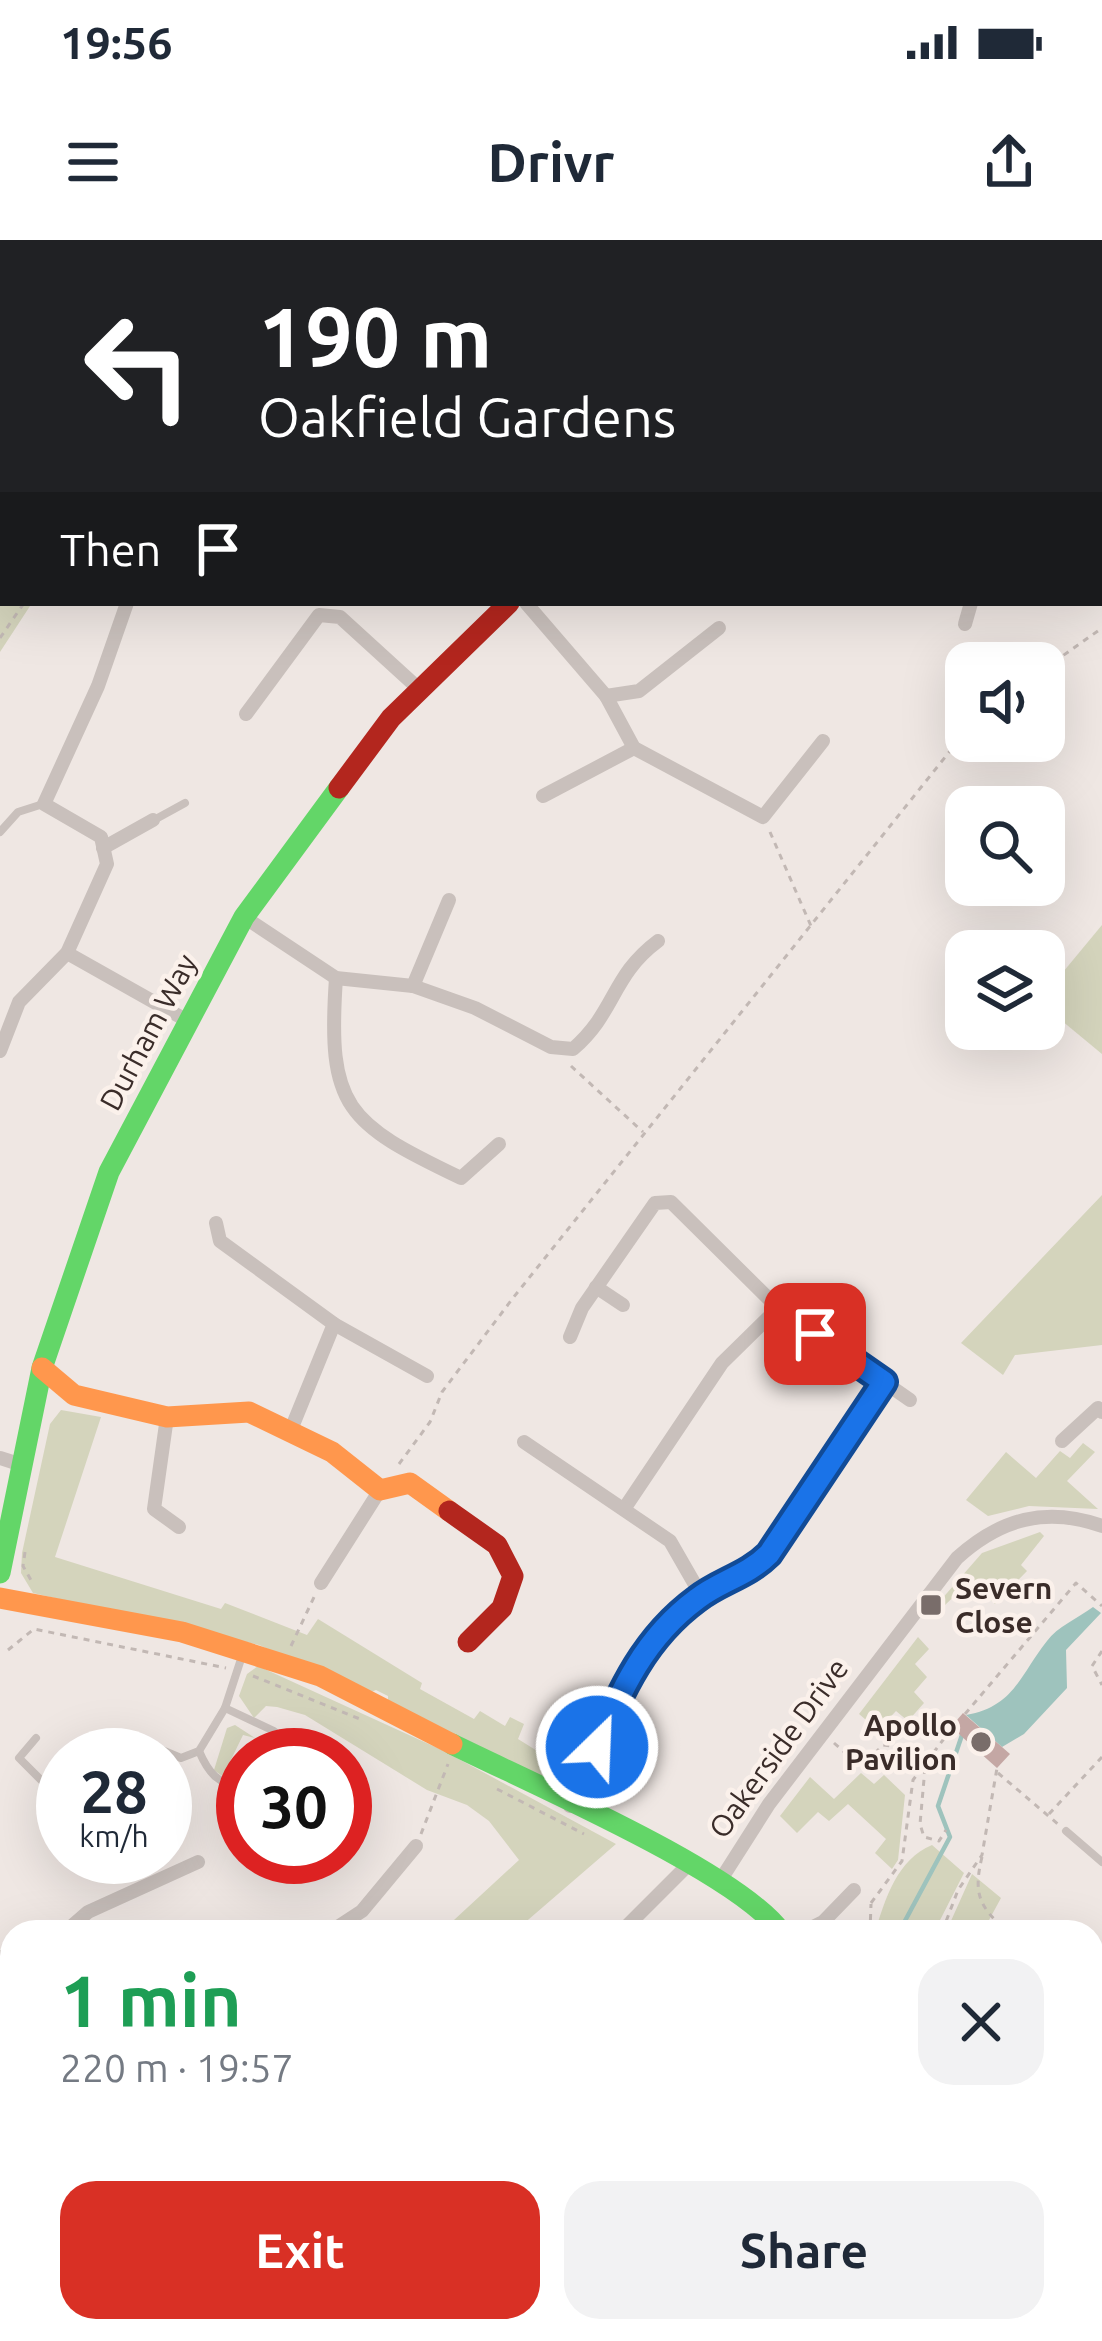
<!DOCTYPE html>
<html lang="en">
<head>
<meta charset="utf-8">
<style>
	body { margin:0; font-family:Ubuntu,sans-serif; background:#f2f2f3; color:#1f2937; height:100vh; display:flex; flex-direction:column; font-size:45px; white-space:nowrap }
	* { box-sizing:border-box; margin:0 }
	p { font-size:39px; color:#747a83 }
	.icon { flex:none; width:66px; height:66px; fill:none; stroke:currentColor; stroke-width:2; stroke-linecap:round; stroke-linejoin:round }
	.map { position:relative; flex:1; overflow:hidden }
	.details { position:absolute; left:0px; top:1680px; width:1104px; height:423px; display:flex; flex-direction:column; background:#fff; border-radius:36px 36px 0 0; box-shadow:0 12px 48px #0002 }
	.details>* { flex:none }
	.top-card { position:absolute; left:0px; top:0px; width:1104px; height:366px; box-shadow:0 12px 48px #0002; background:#202124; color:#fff; overflow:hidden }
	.buttons { position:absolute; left:945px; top:402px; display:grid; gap:24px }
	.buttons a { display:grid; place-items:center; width:120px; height:120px; border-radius:24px; background:#fff; box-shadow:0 12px 48px #0002; font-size:60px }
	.speed { position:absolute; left:36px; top:1488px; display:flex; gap:24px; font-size:60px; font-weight:700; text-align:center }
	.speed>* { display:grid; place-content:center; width:156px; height:156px; border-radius:50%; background:#fff; box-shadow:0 12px 48px #0002; line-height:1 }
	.speed small { font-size:30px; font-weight:400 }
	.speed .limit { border:18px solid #d22; background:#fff; color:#111 }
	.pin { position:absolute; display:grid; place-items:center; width:102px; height:102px; color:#fff; margin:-51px; border-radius:24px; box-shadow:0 6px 18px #0006 }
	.me { position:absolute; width:132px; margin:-66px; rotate:24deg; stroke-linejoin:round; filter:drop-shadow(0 0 9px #0008) }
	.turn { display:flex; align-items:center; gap:42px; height:252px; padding:0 60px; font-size:54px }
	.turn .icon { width:156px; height:156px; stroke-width:2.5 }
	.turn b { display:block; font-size:84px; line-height:102px }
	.then { display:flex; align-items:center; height:114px; padding:0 60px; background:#0003; gap:24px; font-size:45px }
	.round { display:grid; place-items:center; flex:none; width:126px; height:126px; border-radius:36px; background:#f2f2f3 }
	.headline { display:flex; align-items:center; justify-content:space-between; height:204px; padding:0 60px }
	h1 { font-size:72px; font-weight:600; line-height:90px; color:#1e9e55 }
	.button { display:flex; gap:24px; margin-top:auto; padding:24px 60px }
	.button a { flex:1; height:138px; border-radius:36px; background:#d93025; color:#fff; font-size:48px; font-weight:600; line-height:138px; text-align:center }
	.button a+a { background:#f2f2f3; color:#1f2937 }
	.status { display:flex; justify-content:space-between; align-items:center; height:84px; padding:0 60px; background:#fff; direction:ltr }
	.status svg { height:33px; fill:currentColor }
	header { display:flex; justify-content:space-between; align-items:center; height:156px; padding:0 60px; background:#fff; font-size:54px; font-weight:600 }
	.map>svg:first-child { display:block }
	.green { fill:#d4d4bc }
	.water { fill:#9ec3bd }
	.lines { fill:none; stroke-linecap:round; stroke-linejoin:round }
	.stream { stroke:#9ec3bd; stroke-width:4.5 }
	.building { fill:#c4a7a4 }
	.path { stroke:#c2b8b4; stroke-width:3; stroke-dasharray:6 6; stroke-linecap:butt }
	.lane { stroke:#c9c0bc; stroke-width:8 }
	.street { stroke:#c9c0bc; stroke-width:14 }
	.fast { stroke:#63d668; stroke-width:21 }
	.slow { stroke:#ff974d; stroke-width:21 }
	.jam { stroke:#b3261e; stroke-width:21 }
	.route-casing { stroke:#114b97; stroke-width:30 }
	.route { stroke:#1a73e8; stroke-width:21 }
	.poi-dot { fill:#796d6a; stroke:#fbf1eb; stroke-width:4.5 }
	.labels { text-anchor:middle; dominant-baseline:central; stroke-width:9; stroke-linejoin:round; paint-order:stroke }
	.street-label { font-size:30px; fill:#3a2c29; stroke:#fbf1eb }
	.poi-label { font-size:30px; font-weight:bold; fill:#3a2c29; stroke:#fbf1eb; text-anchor:start }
</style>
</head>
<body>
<div class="status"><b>19:56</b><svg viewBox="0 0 49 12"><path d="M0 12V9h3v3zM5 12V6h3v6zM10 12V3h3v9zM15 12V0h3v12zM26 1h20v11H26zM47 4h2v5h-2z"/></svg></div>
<header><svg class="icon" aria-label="menu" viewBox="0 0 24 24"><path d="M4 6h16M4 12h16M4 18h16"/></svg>Drivr<svg class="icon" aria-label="share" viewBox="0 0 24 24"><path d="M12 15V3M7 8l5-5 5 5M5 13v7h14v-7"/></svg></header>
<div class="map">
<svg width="1102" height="2101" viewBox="0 0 1102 2101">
	<rect width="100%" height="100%" fill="#efe7e3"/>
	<g class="green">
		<polygon points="0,0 262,0 3,3 3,363 32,363 0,412"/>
		<polygon points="1102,685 1102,814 1044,766 1044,755"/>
		<polygon points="1102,955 1102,1105 1015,1115 1003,1135 961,1103"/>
		<polygon points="61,1170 101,1177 55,1317 221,1369 225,1363 307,1395 318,1379 422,1443 420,1449 474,1479 480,1471 505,1486 510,1477 524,1484 518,1499 571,1532 559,1544 541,1541 388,1462 388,1456 376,1450 369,1453 259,1405 33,1353 21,1333 22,1313 50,1184"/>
		<polygon points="1083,1203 1095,1212 1067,1241 1098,1269 1029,1266 988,1276 966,1260 1006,1212 1036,1238 1060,1211 1070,1218"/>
		<polygon points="1040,1292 1044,1296 1021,1325 1027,1331 995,1364 970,1341 944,1366 940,1361 982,1313"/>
		<polygon points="918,1397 929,1409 915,1424 927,1437 914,1452 924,1463 908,1481 896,1471 878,1490 859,1474"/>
		<polygon points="258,1426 444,1511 616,1604 514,1692 441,1692 519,1620 489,1581 467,1565 427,1550 305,1475 277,1467 266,1466 254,1478 239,1456 247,1434"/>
		<polygon points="235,1485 255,1498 243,1495 227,1528 237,1537 225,1538 214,1530 227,1488"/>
		<polygon points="861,1533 874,1544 884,1535 905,1555 898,1620 892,1629 875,1613 886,1599 848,1564 829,1581 818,1572 797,1593 780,1576 810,1537 834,1559"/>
		<path d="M932,1605L964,1633L934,1692H875C886,1657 897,1620 932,1605Z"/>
		<polygon points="972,1634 1001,1658 989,1680 1002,1692 946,1692"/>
		<polygon points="1092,1742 1102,1743 1102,2101 656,2101 661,2091 1092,2091"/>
		<polygon points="21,2091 135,2091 148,2101 17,2101"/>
		<polygon points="311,2091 395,2091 410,2101 300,2101"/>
		<polygon points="525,2091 628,2091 622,2101 511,2101"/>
	</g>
	<path class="water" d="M1093,1367L1101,1373L1066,1410L1067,1448L1024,1494L1002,1507L966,1475C1014,1467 1020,1435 1047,1401C1057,1387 1078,1378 1093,1367Z"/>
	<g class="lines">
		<g class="stream">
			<polyline points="899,1692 950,1597 938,1566 962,1495"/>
			<polyline points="577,2101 580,2091"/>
		</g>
	</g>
	<polygon class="building" points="963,1473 1010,1514 997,1528 951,1487"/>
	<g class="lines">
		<g class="path">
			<polyline points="138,0 140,3"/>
			<polyline points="200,0 201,3"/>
			<polyline points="0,234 3,234"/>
			<polyline points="0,398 24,363"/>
			<polyline points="1044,429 1102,388"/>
			<polyline points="770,592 811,686"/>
			<polyline points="571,826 643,892"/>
			<polyline points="399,1224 430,1182 442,1152 513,1058 966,491"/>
			<polyline points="25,1312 23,1326 32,1342"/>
			<polyline points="291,1406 315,1355"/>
			<polyline points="8,1410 34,1389 226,1428"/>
			<polyline points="1102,1411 1092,1426 1102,1445"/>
			<polyline points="253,1436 360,1479"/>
			<polyline points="965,1474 1076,1343 1102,1366"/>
			<polyline points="948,1491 957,1480"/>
			<polyline points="834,1503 851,1518 871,1517 883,1505 905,1508 924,1527"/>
			<polyline points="925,1528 920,1584 924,1597 939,1601 946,1590"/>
			<polyline points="998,1533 1059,1585"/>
			<polyline points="497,1549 584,1594"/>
			<polyline points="1049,1574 1102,1517"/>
			<polyline points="421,1594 448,1524"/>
			<path d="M982,1617C973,1654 979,1667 1008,1692"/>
			<polyline points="871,1663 902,1621 913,1540 952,1488"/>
			<polyline points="870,1692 871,1664"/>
			<polyline points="942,1692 958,1650 982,1615 997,1528"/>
			<polyline points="1092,1741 1102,1741"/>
			<polyline points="264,2101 276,2091"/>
			<polyline points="638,2101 646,2091"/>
		</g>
		<g class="lane">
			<polyline points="154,580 185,563"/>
			<polyline points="0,592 18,572 43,564"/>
			<polyline points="225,1468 274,1491 261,1515"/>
			<polyline points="36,1498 19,1518 63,1562"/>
			<path d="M199,1511C208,1532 218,1546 243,1545"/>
			<polyline points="140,1515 150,1505 181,1518 199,1511 225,1468 242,1416"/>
			<polyline points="1066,1591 1102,1622"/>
		</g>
		<g class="street">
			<polyline points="407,0 409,3"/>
			<polyline points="657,3 660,0"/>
			<polyline points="892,3 895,0"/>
			<polyline points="1101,48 1102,48"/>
			<polyline points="1101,204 1102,205"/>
			<polyline points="526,363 606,456 634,508 763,577 823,501"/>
			<polyline points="965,384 971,363"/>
			<polyline points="606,456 639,451 719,388"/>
			<polyline points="246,474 319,375 340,377 419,449"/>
			<polyline points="543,556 634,508"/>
			<polyline points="103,608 153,580"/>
			<path d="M244,677L336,738L413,746L475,768L551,807L573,809C616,772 611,736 658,701"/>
			<polyline points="67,713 186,780"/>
			<path d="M336,738C327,868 346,883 461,938L499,904"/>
			<polyline points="413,746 449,660"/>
			<polyline points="0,811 19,762 67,713 107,624 101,597 44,564 98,446 127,363"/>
			<polyline points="216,983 220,1001 334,1084 427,1136"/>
			<polyline points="596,1047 623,1065"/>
			<polyline points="778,1068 910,1160"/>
			<polyline points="570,1097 582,1068 655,963 671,962 778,1068 722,1123 624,1269"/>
			<polyline points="167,1177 154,1269 179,1287"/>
			<polyline points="290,1192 334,1084"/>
			<polyline points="1062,1201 1098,1168 1102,1172"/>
			<polyline points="524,1202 670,1301 701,1355"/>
			<polyline points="0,1218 22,1225"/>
			<polyline points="321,1343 380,1250"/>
			<path d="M570,1566C599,1503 620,1429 671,1381C700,1352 741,1343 769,1314L884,1142"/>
			<path d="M720,1641L769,1564L957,1318C1000,1279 1046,1266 1102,1286"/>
			<polyline points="65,1692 88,1672 198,1622"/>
			<polyline points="330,1692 362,1671 416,1606"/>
			<polyline points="621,1692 686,1627"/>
			<polyline points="803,1692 823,1682 854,1650"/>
			<polyline points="0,1717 12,1729"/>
			<polyline points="0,1869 12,1879"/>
			<polyline points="0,1964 12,1958"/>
		</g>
		<g class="fast">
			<polyline points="0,1333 42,1128 109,932 244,677 339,548"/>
			<path d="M452,1504C528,1542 738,1632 781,1692"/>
		</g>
		<g class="slow">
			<polyline points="42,1128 74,1155 167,1177 249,1172 332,1212 380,1250 410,1243 449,1271"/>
			<polyline points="0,1358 182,1392 320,1436 452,1504"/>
		</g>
		<g class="jam">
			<polyline points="339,548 391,478 509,363"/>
			<polyline points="449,1271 497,1305 513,1336 502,1368 468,1402"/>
		</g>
	</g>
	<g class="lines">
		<defs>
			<path id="route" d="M597,1507C622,1449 644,1398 697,1359C720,1341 747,1336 769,1314L884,1142L815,1094"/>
		</defs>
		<use href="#route" class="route-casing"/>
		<use href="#route" class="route"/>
	</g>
	<g class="poi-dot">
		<rect x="919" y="1353" width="24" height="24" rx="6"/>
		<circle cx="981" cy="1502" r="12"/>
	</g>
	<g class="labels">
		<g class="street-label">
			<text transform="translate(148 792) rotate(-62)">Durham Way</text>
			<text transform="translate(778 1508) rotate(-54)">Oakerside Drive</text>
		</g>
		<g class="poi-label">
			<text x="955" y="1348">Severn<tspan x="955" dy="34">Close</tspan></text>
			<text x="957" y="1485" text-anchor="end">Apollo<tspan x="957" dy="34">Pavilion</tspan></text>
		</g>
	</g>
</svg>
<div class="buttons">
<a><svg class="icon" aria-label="sound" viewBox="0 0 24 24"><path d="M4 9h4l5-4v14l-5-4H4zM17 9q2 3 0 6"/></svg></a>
<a><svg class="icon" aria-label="search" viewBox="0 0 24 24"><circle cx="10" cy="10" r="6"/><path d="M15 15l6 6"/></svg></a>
<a><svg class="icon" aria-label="layers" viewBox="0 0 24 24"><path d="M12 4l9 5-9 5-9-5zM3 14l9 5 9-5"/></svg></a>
</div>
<div class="speed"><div>28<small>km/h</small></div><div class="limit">30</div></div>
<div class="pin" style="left:815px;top:1094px;background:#d93025"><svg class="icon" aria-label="arrive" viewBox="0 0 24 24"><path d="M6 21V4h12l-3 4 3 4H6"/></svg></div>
<svg class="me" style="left:597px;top:1507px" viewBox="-20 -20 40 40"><circle r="17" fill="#1a73e8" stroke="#fff" stroke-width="3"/><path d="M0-11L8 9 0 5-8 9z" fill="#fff"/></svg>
<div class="top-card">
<div class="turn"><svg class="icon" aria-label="left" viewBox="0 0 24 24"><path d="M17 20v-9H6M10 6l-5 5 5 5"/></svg><div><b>190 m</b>Oakfield Gardens</div></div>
<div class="then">Then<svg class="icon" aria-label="arrive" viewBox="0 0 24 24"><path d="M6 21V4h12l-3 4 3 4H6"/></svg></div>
</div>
<section class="details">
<div class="headline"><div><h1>1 min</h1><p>220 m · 19:57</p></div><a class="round"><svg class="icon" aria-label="close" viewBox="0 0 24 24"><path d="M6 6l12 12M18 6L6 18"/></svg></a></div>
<div class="button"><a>Exit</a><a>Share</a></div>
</section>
</div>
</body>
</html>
